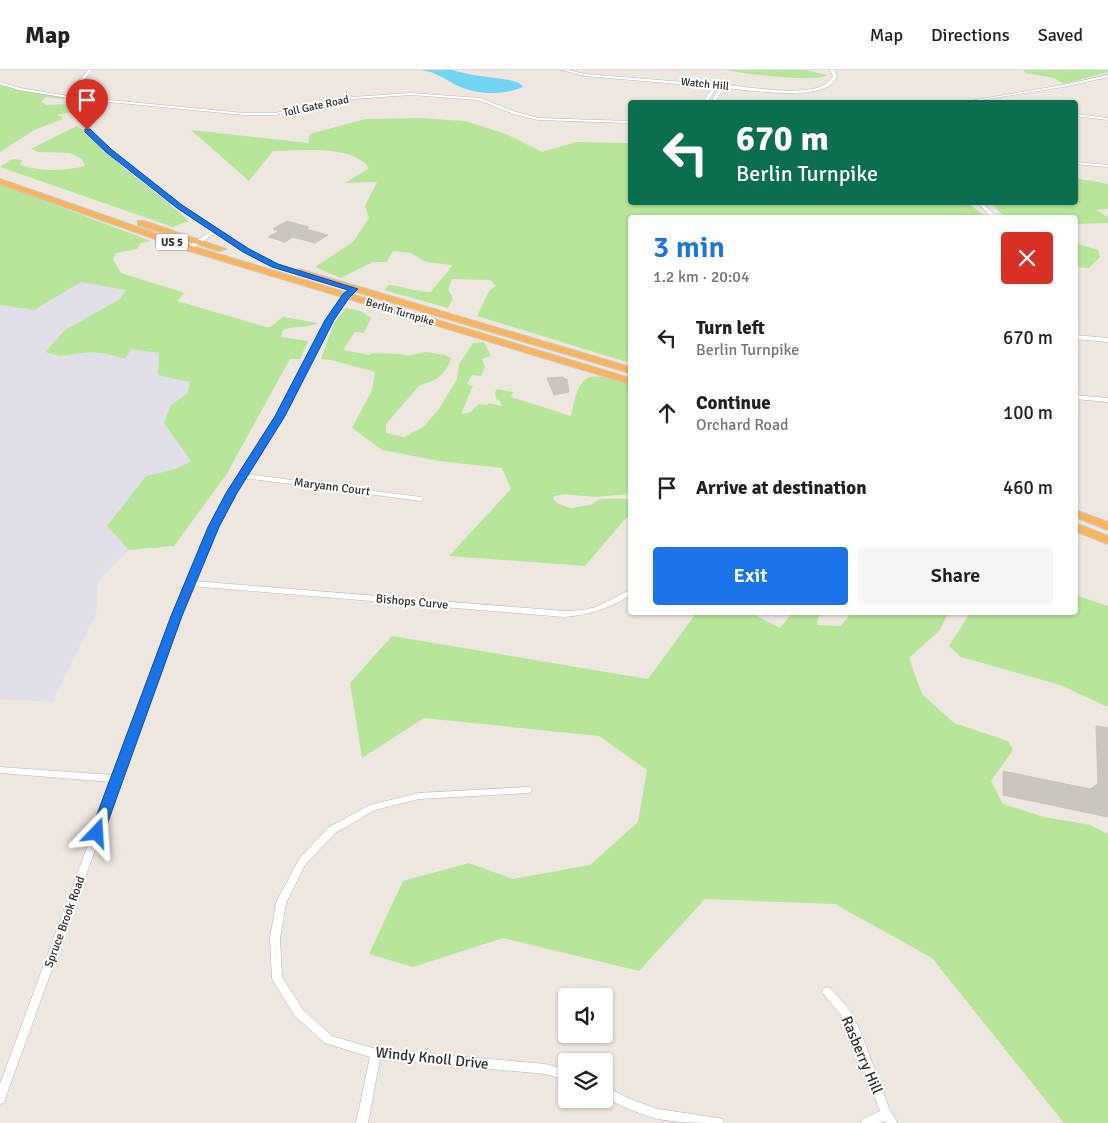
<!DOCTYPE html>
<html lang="en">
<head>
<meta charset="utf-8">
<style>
	body { margin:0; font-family:Signika,sans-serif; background:#f6f6f6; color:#202124; height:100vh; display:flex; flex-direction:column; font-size:19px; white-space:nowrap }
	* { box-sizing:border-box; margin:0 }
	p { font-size:16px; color:#757577 }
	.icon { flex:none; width:28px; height:28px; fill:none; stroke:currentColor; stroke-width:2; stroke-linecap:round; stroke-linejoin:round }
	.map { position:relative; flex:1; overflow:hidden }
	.details { position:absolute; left:628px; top:145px; width:450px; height:400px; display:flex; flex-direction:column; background:#fff; border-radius:5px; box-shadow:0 1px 4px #0004 }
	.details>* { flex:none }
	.top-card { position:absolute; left:628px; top:30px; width:450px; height:105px; border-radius:5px; box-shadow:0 1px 4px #0004; background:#0b6e4f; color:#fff; overflow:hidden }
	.fabs { position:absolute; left:558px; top:918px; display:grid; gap:10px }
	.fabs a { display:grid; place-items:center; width:55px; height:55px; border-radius:5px; background:#fff; box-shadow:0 1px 4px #0004; font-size:25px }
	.pin { position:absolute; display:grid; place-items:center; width:42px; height:42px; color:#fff; margin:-51px -21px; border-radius:50% 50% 50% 0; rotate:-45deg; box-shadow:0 0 5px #0007 }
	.pin .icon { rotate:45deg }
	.me { position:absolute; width:55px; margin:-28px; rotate:20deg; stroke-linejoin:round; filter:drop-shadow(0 0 4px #0008) }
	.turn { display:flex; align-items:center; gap:18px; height:105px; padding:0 25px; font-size:22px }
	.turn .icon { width:65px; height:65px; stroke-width:2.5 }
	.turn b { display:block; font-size:35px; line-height:42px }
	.round { display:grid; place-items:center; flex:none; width:52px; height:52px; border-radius:5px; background:#f6f6f6 }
	.head { display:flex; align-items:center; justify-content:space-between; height:85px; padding:0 25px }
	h1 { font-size:30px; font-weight:600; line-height:38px; color:#1a73e8 }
	.cta { display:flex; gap:10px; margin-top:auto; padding:10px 25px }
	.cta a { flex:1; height:58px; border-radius:5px; background:#1a73e8; color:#fff; font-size:20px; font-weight:600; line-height:58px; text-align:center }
	.cta a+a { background:#f6f6f6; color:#202124 }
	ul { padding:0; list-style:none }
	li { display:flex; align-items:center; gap:15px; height:75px; padding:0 25px }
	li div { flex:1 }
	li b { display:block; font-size:19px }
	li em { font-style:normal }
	header { display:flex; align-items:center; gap:30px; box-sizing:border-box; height:70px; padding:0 25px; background:#fff; border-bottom:1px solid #e0e0e0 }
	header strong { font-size:24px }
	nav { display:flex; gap:28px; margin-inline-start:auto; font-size:18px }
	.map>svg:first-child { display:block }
	.industrial { fill:#e1dfe7 }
	.green { fill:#b7e69a }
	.water { fill:#70d4f2 }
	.building { fill:#cac5bd; stroke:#cac3b8 }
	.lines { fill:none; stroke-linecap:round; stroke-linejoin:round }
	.minor-casing { stroke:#b3b6c0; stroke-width:1 }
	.tertiary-casing { stroke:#b3b6c0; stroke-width:1 }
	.trunk-casing { stroke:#c8c8c8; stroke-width:2 }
	.minor { fill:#fff; fill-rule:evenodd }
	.tertiary { fill:#fff; fill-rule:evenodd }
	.trunk { fill:#fab45b; fill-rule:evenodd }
	.route { fill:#1a73e8; stroke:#114b97 }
	.labels { text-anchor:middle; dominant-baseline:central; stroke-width:4; stroke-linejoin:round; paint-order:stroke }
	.far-street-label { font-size:11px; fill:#2d2d2d; stroke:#fff }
	.shield { fill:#fff; stroke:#6c6c6c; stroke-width:1 }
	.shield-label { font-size:11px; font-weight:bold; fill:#2d2d2d }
	.street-label { font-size:12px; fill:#2d2d2d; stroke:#fff }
	.near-street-label { font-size:15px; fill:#2d2d2d; stroke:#fff }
</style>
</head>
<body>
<header>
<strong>Map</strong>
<nav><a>Map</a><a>Directions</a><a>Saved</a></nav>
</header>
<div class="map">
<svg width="1108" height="1053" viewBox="0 0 1108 1053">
	<rect width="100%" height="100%" fill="#eee7df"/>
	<polygon class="industrial" points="81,212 126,220 120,229 65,260 45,282 60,286 91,282 108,284 117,288 131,279 160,283 190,311 187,324 171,335 191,391 176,399 146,406 107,456 129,480 98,511 96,544 52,632 0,629 0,235 34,240"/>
	<g class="green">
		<path d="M728,0H805L827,5C817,13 742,4 728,0Z"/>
		<polygon points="1023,0 1108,0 1108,2 1064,14 1054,8 1026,3"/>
		<polygon points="0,15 64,27 64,29 46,27 41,32 46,35 67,34 72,42 57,45 63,47 61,50 34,60 0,82"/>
		<path d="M419,48L465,51L506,64L542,82L576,72L630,73V132H956L969,134L986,147L630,148V293L477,246L489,221L496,216L490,210L452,209L448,220L453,228L448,238L384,220L389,215C404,216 416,222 431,222C437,212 447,205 452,195L426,192L411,183L393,181L387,192H373L341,208L315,197L353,172L369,148L365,136L377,112L345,113L369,98C352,74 299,81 273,81L249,111L191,60L308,73L310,64L365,49Z"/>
		<path d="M77,56L82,59L189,151L173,157L0,97L13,89L22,90L20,95C42,102 63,101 85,96L82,89L70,83L38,82L31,79Z"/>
		<polygon points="1075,108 1108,114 1108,139 1096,140 1108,147 1108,153 1075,154 1075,148 1003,145 991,133 1075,132"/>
		<path d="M0,114L151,171L141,173L137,179L116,183L113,189L121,203L185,223L177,231L266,257H270L283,247L318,253C306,259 294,255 283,260L281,267L308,271L300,289H290L226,405L174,476L129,480L107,456L146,406L176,399L191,391L164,353L171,335L187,324L190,312L158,305L159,283L131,279L125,289L107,284L91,282L60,286L45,282L65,260L120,229L126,220L81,212L34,240L0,235Z"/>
		<polygon points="1075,173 1098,180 1100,187 1089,198 1075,197"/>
		<path d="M346,238L361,241L371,248L364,263L355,262L343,280L369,285L371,283L401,284L408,286L426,282L445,285L451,288C449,297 441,308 432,311C426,314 422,313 417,318L386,354V363L404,367L423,357L439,339L457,309L459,294L473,273L484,272L491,286L482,289L485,297L481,306L472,305L467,314L473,316L461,344L469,343L479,334L487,335L489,333L502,336L500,331L496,329L495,322L497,319L513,322L511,327L571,346C580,299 588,302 630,314V424L594,427L565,424L554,426L553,429L559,434L571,438L590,435L600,429H630V448H626L585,496L449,486L511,419L502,398L439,391L382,380L352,358L372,320L375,302L331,290L321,289L334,253Z"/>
		<polygon points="1075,525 1108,536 1108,637 1060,615 961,587 949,576 970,543 1075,542"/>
		<polygon points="697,542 751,543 780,558 792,543 819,543 817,555 841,556 851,543 948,543 940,560 909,588 922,624 954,653 1008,671 1013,680 991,711 1003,734 1044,747 1090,755 1108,764 1108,1053 1064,1053 932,888 835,834 705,829 639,901 503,868 413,897 369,884 403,811 469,793 513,809 590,795 638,752 647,700 599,666 424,648 362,688 350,613 392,566 648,609"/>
	</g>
	<path class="water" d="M421,0H451L473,5L510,10L519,13L523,17C500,26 476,25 454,14C444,8 433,1 421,0Z"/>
	<g class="building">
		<polygon points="287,151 309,157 306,159 328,165 315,173 293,167 285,172 268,167 279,161 273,159"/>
		<polygon points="563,307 564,309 567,309 569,322 554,325 547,308"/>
		<polygon points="1096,656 1108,658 1108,747 1003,725 1003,701 1090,719 1098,714"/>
	</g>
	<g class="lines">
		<defs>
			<g id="minor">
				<path d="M561,0H568L585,4L721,15L723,14L725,15C750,17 800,26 822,16C827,14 830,11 833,6L830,0H834L837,6C835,10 833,13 830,15C809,30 749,20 724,18L715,32H711L720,17H717L707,32H703L713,17L585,6Z"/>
				<polygon points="1108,5 1108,7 1063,17 969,32 963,32 1063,15"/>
				<polygon points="0,12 20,18 68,26 244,43 275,43 352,27 411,23 480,28 516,42 538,48 630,51 630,53 538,50 514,44 479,30 411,25 352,29 275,45 244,45 68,28 19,20 0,14"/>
				<polygon points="1075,44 1108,48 1108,50 1075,46"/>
				<polygon points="1075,92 1108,95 1108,97 1075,94"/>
				<polygon points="977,132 982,132 997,148 992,148"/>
				<path d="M354,217L357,219L346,231L327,258L281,349L246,404L421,427L424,429L421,431L244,408L224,440L193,511L564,541L583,540L596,537L630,520V525C609,539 589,545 564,547L191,516L180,545L5,1029L4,1033L0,1034V1014L111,712L0,703V697L113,705L172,545L199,479L218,440L274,349L322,258L342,228Z"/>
				<polygon points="1075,325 1108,328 1108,332 1075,329"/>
				<polygon points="528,717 531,718 532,720 531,722 528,723 419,729 375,740 335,763 305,795 286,833 280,868 282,907 303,940 332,966 376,979 546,994 566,1000 566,1010 546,1004 380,989 368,1053 356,1053 370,987 325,973 295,946 273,911 272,908 270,868 276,833 299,789 329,757 370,735 419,723"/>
				<polygon points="827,917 831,919 849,939 862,965 890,1041 898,1053 886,1053 884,1051 879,1053 861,1053 863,1049 880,1041 853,969 841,945 822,922 823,919"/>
				<path d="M604,1016L630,1029L658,1039L718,1048L722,1049L724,1053C702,1053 679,1053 658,1049C639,1044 621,1036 604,1027Z"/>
			</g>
			<g id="tertiary">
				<path d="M88,0H92L70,27C74,34 77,41 81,48C91,62 105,75 118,86C165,129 221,164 277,194V196C265,196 227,171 215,163L191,179H187V177L210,162L206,158L156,123L124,98L97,73L77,49L66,27Z"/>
				<polygon points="1075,265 1108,268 1108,272 1075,269"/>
			</g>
			<g id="trunk">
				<polygon points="0,109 192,176 630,308 630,314 186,180 0,114"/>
				<polygon points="138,151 144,151 226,179 219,181 138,155"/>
				<polygon points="299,199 630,297 630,303 296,204 295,202"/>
				<polygon points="1075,440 1108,452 1108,460 1075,447"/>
				<polygon points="1075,453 1108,466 1108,474 1075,461"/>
			</g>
		</defs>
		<use href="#minor" class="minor-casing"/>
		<use href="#tertiary" class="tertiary-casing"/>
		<use href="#trunk" class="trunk-casing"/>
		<use href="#minor" class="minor"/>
		<use href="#tertiary" class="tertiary"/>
		<use href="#trunk" class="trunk"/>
	</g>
	<polygon class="route" points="85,59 90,59 111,79 182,135 249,179 278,194 358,219 349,228 334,250 285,346 237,423 219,457 182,546 104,763 102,767 97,768 92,767 90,763 171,546 208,457 226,423 275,346 325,250 343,224 348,220 272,197 243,182 177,138 106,82 85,62"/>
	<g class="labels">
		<g class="far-street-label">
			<text transform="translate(705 14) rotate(6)">Watch Hill</text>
			<text transform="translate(316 36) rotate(-12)">Toll Gate Road</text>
			<text transform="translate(400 242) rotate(17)">Berlin Turnpike</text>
		</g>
		<rect class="shield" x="156" y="163.5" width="32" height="17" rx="4"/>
		<g class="shield-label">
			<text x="172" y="172">US 5</text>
		</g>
		<g class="street-label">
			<text transform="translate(332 417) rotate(7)">Maryann Court</text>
			<text transform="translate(412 532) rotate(5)">Bishops Curve</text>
			<text transform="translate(65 852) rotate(-70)">Spruce Brook Road</text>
		</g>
		<g class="near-street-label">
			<text transform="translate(862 985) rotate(67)">Rasberry Hill</text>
			<text transform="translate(432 988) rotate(6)">Windy Knoll Drive</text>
		</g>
	</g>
</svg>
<div class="fabs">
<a><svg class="icon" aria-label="sound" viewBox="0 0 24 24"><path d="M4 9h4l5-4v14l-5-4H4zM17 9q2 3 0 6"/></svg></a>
<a><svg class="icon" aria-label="layers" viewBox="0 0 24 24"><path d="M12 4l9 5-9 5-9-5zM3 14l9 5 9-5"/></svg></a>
</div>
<div class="pin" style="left:87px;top:60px;background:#d93025"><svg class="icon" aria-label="arrive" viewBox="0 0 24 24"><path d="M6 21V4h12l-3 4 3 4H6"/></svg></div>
<svg class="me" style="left:97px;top:763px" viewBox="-20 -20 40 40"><path d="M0-17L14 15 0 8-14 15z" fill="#1a73e8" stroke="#fff" stroke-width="4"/></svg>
<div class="top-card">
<div class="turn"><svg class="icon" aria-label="left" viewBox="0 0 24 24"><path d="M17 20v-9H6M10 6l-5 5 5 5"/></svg><div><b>670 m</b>Berlin Turnpike</div></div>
</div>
<section class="details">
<div class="head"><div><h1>3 min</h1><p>1.2 km · 20:04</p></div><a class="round" style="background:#d93025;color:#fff"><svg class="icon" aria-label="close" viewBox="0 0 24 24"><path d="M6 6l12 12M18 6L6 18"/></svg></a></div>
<ul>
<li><svg class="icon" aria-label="left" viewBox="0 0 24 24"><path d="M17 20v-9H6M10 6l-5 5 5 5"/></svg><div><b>Turn left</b><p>Berlin Turnpike</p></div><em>670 m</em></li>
<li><svg class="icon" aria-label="ahead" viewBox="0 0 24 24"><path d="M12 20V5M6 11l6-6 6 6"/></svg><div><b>Continue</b><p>Orchard Road</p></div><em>100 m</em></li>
<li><svg class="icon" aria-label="arrive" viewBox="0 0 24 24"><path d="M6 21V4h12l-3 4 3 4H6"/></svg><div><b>Arrive at destination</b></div><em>460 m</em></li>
</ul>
<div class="cta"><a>Exit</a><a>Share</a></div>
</section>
</div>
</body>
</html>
